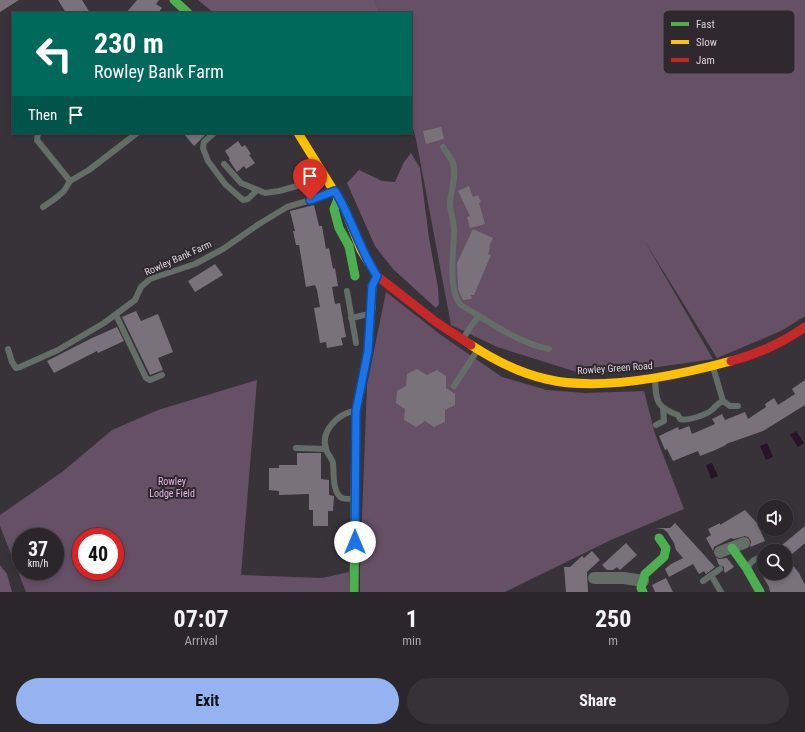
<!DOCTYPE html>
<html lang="en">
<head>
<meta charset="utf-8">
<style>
	body { margin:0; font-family:"Roboto Condensed",sans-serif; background:#363236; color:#f1f3f6; height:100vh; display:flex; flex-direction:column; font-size:15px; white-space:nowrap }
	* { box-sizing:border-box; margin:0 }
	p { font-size:13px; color:#a5a5a8 }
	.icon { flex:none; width:22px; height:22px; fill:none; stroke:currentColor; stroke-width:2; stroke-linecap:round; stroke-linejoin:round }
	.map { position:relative; height:592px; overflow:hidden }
	.sheet { display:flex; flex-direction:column; background:#2a262a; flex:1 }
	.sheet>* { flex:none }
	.hud { position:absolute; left:12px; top:12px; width:400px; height:122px; border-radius:0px; box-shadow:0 2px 6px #0003,0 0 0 1px #464347; background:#00695c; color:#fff; overflow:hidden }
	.controls { position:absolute; left:757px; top:500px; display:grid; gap:8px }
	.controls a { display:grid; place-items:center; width:36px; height:36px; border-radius:50%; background:#2a262a; box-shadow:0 2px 6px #0003,0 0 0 1px #464347; font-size:20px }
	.speed { position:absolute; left:12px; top:528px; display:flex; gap:8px; font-size:20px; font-weight:700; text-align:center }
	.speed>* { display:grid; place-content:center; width:52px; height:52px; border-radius:50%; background:#2a262a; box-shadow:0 2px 6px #0003,0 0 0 1px #464347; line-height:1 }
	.speed small { font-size:10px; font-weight:400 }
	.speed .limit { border:6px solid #d22; background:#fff; color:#111 }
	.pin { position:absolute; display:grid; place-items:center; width:34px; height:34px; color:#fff; margin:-41px -17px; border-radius:50% 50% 50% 0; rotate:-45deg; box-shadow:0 0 4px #0007 }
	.pin .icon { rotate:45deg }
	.me { position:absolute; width:44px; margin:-22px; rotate:0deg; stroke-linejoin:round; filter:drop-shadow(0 0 3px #0008) }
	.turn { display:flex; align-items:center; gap:14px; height:84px; padding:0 16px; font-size:18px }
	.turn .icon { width:52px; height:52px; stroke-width:2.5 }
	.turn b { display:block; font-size:28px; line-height:34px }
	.then { display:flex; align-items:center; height:38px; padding:0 16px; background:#0003; gap:8px; font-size:15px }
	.eta { display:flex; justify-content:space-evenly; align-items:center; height:68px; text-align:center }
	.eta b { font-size:24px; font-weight:700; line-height:28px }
	.primary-button { display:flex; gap:8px; margin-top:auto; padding:8px 16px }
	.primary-button a { flex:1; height:46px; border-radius:24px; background:#95b2f1; color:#111; font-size:16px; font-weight:700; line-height:46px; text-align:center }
	.primary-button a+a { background:#363236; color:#f1f3f6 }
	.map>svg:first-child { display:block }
	.green { fill:#655066; fill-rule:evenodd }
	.forest { fill:#6c556c }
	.water { fill:#281429 }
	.building { fill:#7a727b }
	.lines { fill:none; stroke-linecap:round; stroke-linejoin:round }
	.lane { stroke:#646d67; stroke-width:6 }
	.street { stroke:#646d67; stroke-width:12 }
	.fast { stroke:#4caf50; stroke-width:9 }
	.slow { stroke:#ffc107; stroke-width:9 }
	.jam { stroke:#c62828; stroke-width:9 }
	.route-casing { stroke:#114b97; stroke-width:10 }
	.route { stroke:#1a73e8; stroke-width:7 }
	.labels { text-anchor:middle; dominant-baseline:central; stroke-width:4; stroke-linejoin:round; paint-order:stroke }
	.street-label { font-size:10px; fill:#d9d4d9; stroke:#2f282f }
	.park-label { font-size:10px; fill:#e3b5e4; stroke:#2f282f }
	.key { fill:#2f282f; stroke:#625c62; stroke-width:1 }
	.key-label { font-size:11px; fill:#d9d4d9 }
</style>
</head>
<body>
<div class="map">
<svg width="805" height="592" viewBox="0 0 805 592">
	<rect width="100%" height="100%" fill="#383338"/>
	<g class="green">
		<polygon points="374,0 805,0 805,316 781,331 717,358 644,240 713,359 631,371 580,373 497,347 451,325 416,139 411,121 411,13 380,13"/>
		<polygon points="386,292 441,335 502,377 547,390 585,393 644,391 655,434 684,509 611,540 505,592 360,592 360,569 367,385"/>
		<path d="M257,380L241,575L322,578L349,572V592H26L0,526V515L62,472L112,430L158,410ZM21,537H55V571H21ZM81,537H115V571H81Z"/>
	</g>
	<g class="forest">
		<polygon points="198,0 374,0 380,13 214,13"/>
		<polygon points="411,153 420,168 429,238 438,288 439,304 436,308 393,269 375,246 347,183 359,170 382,181 395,182 404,162"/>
		<polygon points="0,565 7,574 12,592 0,592"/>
	</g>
	<g class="water">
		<polygon points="796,431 804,443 798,447 790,435"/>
		<polygon points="767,443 773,457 766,460 760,446"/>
		<polygon points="712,463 718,476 711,479 706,465"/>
	</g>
	<g class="building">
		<polygon points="0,0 19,0 0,12"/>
		<polygon points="58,0 82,0 90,13 66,13"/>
		<polygon points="137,0 159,0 156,4 162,8 158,13 126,13"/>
		<polygon points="441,127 444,139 426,144 423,131"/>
		<polygon points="183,133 207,133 194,146"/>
		<polygon points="238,141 242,147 245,145 251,154 249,155 255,163 246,169 244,166 237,172 229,160 230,159 225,151"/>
		<polygon points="469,186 473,197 478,195 481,202 479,203 485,224 470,228 467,217 470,216 458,191"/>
		<polygon points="314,205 319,226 322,226 326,249 329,248 333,269 335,268 338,286 332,287 335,304 340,303 346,337 341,338 343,345 327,348 326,342 320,343 314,308 320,307 317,290 315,285 306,287 299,245 296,245 293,231 295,231 290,211"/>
		<polygon points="473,229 493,238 489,247 490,248 488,254 491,255 474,295 471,295 472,299 463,300 458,289 457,263"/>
		<polygon points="215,264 223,275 195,292 188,281"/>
		<polygon points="136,311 141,321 158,314 173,352 158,358 163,370 150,375 122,317"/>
		<polygon points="117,327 124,341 98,353 97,351 54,373 47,361 92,338"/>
		<polygon points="417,369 427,375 437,370 446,376 446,388 455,394 455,405 445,410 445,422 434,427 425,421 416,427 404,420 405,409 396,403 397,391 406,386 407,374"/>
		<polygon points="805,380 805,405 763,431 726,444 726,445 713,451 700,456 698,451 673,461 667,449 665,450 659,436 678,427 679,430 689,426 692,434 715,424 712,419 722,414 725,420 745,412 748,419 766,407 765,404 774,398 778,405 795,394 792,389"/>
		<polygon points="297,453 321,453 321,479 329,480 329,495 334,496 333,511 328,511 328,526 313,526 313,510 309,510 309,494 279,495 279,491 269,490 269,468 279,468 279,465 297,465"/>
		<polygon points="745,510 757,523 765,541 750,547 751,541 748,537 745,536 734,539 731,538 714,547 713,551 706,538 711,535 708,529 720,523 720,525"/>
		<polygon points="675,523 715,567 706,574 704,571 699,574 693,564 669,577 665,569 671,564 683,558 676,550 674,543 667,532 663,529 655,528 670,528"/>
		<polygon points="805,526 805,543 791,555 782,545"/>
		<polygon points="626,543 637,555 620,570 617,567 613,570 607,570 602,565"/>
		<polygon points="592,551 600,560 587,572 588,592 566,592 564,567 570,567 582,556 584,558"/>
		<polygon points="716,558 719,559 727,558 734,567 725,573 724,571 724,567 719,565"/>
		<polygon points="791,563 799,573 805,585 805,592 770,592 769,587 758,568 764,564 764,573 786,573 786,567"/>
		<polygon points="666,578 673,592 655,592 652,585"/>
	</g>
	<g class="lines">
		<g class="lane">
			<polyline points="38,133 37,140 70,181"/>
			<polyline points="214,133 204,142 203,148 208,161 225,184 243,200 248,199 257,190"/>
			<path d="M443,147C446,152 451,158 453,163C457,177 450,191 450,206C451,214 454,222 454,230C454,250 447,290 461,305C488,321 518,343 549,349"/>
			<polyline points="224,164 241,183 265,193 279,191 297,186 313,178 321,171"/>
			<polyline points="43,207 56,198 64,191 70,181 89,170 137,133"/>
			<polyline points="347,291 356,343"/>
			<polyline points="116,315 146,378 150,380 162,375"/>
			<polyline points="351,318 369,314"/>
			<polyline points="463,339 471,326 479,316"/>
			<polyline points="8,349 12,362 16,368 20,367 58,350 104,323 135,300 141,287 150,279 195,264 223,249 259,224 287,207 321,197 334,191"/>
			<polyline points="713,367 723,401 730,406 738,406"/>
			<path d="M655,379C656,401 656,407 678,415L680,419C688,421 707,415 713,409C717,405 718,403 723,401"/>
			<polyline points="454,386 477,351"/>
			<path d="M354,411C338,414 320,431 326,449C327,454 332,458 333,463C334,472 332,493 342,498C345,499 351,499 354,498"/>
			<polyline points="656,425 664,421 663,408"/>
			<polyline points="296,448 326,449"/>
			<path d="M748,567C752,559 757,559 764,556"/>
			<polyline points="711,575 721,592"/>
			<polyline points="703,581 720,569"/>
		</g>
		<g class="street">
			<polyline points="720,552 744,543"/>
			<polyline points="594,578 624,578 643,581"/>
		</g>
		<g class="fast">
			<polyline points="174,0 188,13"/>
			<polyline points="338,199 334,209 339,228 349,246 355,276"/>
			<polyline points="732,548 747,569 760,592"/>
			<polyline points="354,592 356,411 368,351 371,307"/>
			<polyline points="643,592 641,588 645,574 664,557 666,548 659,538"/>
		</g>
		<g class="slow">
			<polyline points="298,133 345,209 361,250 377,276 372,286 371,307"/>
			<path d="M471,345C494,360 520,373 546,379C599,392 679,375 731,361"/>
		</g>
		<g class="jam">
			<polyline points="377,276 436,322 471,345"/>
			<path d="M731,361C758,354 782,343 805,327"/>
		</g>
	</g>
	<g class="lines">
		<defs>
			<path id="route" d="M310,200L335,191C352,218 359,249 377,276L372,286L368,351L356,411L355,542"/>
		</defs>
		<use href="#route" class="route-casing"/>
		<use href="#route" class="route"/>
	</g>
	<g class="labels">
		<g class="street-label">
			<text transform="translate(178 258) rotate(-24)">Rowley Bank Farm</text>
			<text transform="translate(615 368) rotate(-4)">Rowley Green Road</text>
		</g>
		<g class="park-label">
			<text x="172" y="481">Rowley<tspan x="172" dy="12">Lodge Field</tspan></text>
		</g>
	</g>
	<rect x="663" y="10" width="132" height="64" rx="6" class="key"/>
	<rect x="671" y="22" width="18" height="4" fill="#4caf50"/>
	<rect x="671" y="40" width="18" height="4" fill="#ffc107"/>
	<rect x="671" y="58" width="18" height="4" fill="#c62828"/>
	<g class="key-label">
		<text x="696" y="28">Fast</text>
		<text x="696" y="46">Slow</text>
		<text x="696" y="64">Jam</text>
	</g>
</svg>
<div class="controls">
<a><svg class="icon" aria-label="sound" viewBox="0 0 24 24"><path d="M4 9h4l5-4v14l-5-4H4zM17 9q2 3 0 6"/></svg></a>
<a><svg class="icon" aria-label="search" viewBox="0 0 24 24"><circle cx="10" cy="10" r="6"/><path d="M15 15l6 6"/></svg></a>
</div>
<div class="speed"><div>37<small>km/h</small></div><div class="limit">40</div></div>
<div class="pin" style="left:310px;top:200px;background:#d93025"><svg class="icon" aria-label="arrive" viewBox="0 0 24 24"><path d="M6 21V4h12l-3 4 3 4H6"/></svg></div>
<svg class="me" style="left:355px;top:542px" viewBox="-20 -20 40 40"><circle r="19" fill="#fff"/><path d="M0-13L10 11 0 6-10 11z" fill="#1a73e8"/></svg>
<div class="hud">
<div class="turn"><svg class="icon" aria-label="left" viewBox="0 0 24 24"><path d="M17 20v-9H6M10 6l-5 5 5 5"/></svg><div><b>230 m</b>Rowley Bank Farm</div></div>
<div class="then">Then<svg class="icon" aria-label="arrive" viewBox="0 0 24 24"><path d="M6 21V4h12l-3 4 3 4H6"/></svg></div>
</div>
</div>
<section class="sheet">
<div class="eta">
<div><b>07:07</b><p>Arrival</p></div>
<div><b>1</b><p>min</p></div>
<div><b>250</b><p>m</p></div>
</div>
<div class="primary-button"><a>Exit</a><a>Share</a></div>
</section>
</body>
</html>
